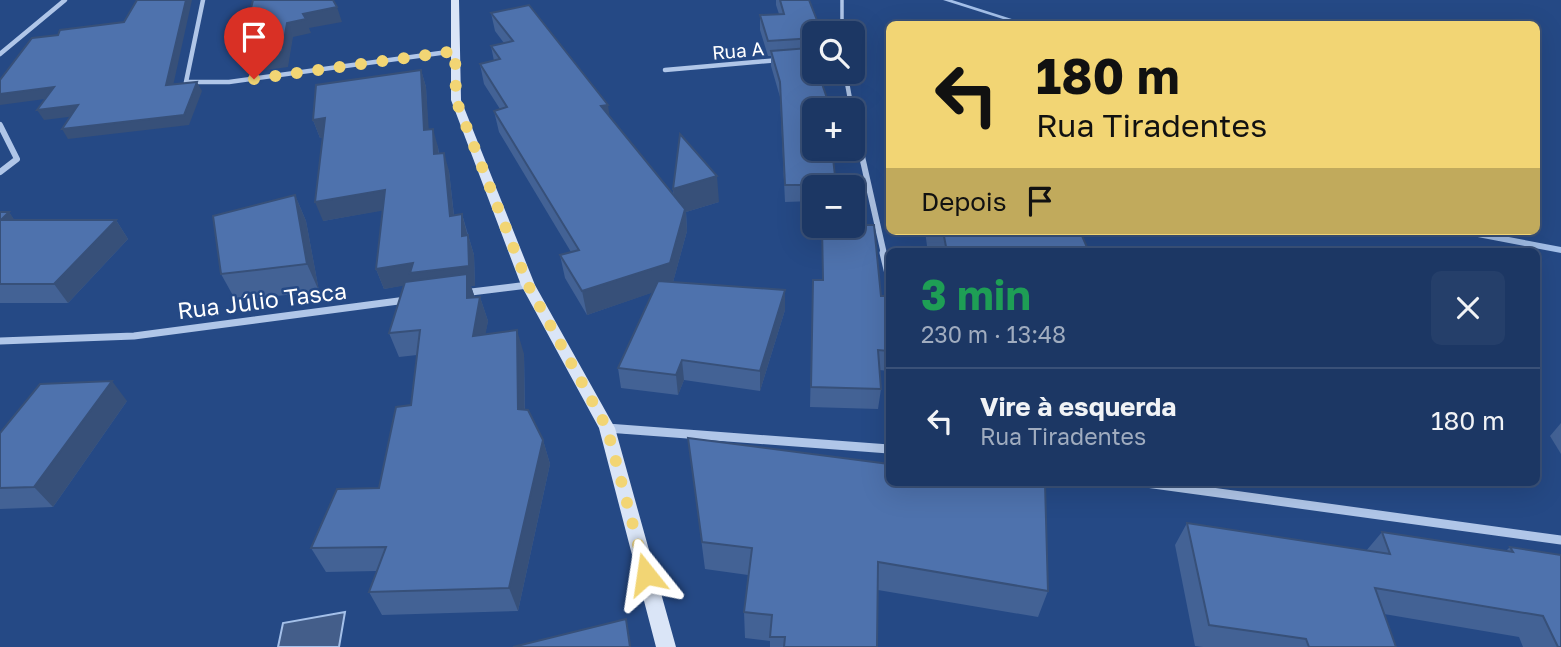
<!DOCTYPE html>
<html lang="pt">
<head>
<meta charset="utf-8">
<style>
	body { margin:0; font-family:"Golos Text",sans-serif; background:#253f6a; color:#f1f3f6; height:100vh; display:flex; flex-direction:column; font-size:26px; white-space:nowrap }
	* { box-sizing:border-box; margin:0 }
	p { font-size:23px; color:#a0acbf }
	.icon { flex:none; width:38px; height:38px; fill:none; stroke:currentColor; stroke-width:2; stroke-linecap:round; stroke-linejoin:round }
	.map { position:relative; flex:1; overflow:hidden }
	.drawer { position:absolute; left:886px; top:248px; width:654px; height:238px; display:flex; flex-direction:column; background:#1c3764; border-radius:10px; box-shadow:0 7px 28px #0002,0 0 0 2px #3a5178 }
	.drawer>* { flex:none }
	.banner { position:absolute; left:886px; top:21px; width:654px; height:214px; border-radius:10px; box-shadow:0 7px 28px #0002,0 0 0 2px #3a5178; background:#f2d574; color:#111; overflow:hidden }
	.tools { position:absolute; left:802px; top:21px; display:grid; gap:14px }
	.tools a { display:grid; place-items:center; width:63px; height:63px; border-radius:10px; background:#1c3764; box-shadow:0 7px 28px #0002,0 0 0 2px #3a5178; font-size:35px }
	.pin { position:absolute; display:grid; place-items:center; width:60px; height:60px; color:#fff; margin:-72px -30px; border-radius:50% 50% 50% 0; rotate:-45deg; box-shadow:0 0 7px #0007 }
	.pin .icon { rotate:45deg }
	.me { position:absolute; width:77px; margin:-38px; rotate:345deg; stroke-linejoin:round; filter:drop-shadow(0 0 5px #0008) }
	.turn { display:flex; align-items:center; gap:24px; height:147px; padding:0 35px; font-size:32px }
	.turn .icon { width:91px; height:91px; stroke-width:2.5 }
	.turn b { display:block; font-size:49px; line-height:60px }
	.then { display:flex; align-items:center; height:66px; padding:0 35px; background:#0003; gap:14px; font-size:26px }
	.round { display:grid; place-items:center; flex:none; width:74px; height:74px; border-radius:10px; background:#253f6a }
	.head { display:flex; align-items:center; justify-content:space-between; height:119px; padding:0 35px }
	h1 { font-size:42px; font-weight:700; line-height:52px; color:#1e9e55 }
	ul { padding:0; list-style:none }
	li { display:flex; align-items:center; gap:21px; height:105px; padding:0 35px; border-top:2px solid #3a5178 }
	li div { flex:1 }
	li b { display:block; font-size:26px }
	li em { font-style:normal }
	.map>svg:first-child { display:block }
	.water { fill:#445e8a; stroke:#a4c0e9; stroke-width:2 }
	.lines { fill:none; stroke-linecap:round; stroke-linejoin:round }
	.stream { fill:#a4c0e9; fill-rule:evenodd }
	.lane { stroke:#b0c6e8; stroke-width:3.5 }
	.street-far3 { stroke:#b0c6e8; stroke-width:4.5 }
	.street-far2 { stroke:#b0c6e8; stroke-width:6 }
	.street-far1 { stroke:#b0c6e8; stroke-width:7 }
	.street { stroke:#b0c6e8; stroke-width:9 }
	.secondary { fill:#dae5f7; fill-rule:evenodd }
	.wall { fill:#436295 }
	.shaded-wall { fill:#375079 }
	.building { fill:#4e72ad; stroke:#375079; stroke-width:2 }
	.route { stroke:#f2d574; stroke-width:12; stroke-dasharray:0 21.6 }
	.labels { text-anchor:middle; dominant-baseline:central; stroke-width:5; stroke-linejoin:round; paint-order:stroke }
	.far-street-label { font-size:19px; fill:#fff; stroke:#254985 }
	.street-label { font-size:23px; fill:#fff; stroke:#254985 }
</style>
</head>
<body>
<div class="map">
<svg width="1561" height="647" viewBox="0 0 1561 647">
	<rect width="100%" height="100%" fill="#254985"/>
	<polygon class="water" points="345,612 339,647 278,647 283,623"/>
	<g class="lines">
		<g class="stream">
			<polygon points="943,0 952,0 1027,24 1019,24"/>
			<polygon points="1457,231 1477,231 1561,247 1561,253 1462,234"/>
		</g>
		<polyline class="lane" points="842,0 842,33"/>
		<g class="street-far3">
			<polyline points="203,0 186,82 229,82 455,51"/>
			<polyline points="0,54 65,0"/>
			<polyline points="665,70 779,60"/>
			<polyline points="845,72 852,110"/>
			<polyline points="852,111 853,114"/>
		</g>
		<g class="street-far2">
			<polyline points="852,112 884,254"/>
			<polyline points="0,125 17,159 0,172"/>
		</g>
		<g class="street-far1">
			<polyline points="883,253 889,278"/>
			<polyline points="463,293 528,285"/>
			<polyline points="0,341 134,336 406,300"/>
			<polyline points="607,428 628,430"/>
		</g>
		<g class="street">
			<polyline points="607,428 889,449"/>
			<polyline points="1146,483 1561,540"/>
		</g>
		<polygon class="secondary" points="451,0 459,0 461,100 535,285 615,428 676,647 656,647 599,428 521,285 451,100"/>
	</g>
	<g class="wall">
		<polygon points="776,0 809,0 814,33 814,53 811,53 814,110 836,185 836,187 814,187 814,201 785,202 780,97 771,66 771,56 768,56 760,30 760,15 779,14 776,5"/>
		<polygon points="491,13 609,116 673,194 673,189 719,202 686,212 687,231 673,282 785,290 785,310 760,391 684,380 678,395 621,388 618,368 653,292 587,315 565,278 560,255 571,252 499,132 494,111 500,109 484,84 480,64 494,61 491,46 504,43 495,31"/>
		<polygon points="421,70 426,87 428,129 438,147 439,153 449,171 454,215 462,214 474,255 475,286 471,286 475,298 480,297 488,321 485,334 524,354 525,410 543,440 550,464 518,611 382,615 369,592 377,571 326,572 311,548 379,488 411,405 417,355 399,357 389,333 404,285 384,289 376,269 383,210 323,221 323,137 320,138 313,120"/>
		<polygon points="295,195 306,221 319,291 236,301 221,274"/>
		<polygon points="0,212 9,212 14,220 116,220 128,239 68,303 0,303"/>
		<polygon points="822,226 881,296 889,296 889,371 879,370 881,389 878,409 810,407 813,280 822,280"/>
		<polygon points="925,231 1080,231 1089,252 941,252 940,246 927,246"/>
		<polygon points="127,401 53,507 0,509 0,433"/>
		<polygon points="1561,423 1561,454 1550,436"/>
		<polygon points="688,438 1048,591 1038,617 878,590 877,647 770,647 770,641 745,638 744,612 748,575 705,569"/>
		<polygon points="1187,523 1366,551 1382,532 1506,551 1510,547 1561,647 1523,647 1519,637 1384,614 1396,647 1203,647 1195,646 1175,545"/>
	</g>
	<g class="shaded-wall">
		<polygon points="186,0 192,0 171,95 166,85"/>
		<polygon points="337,7 342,22 309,28 311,33 293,37 288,67 246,73 239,58 287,23 303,14"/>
		<polygon points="421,70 426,87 430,148 424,130"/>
		<polygon points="197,82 202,91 189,125 68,139 62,129"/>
		<polygon points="54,87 60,97 0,105 0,94"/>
		<polygon points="78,105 84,115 44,120 37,110"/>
		<polygon points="608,105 611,126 601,106"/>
		<polygon points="325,118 332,136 320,138 313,120"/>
		<polygon points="433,129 438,147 440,173 434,154"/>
		<polygon points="444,153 449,171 456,235 450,216"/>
		<polygon points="717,176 719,202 686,212 687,231 672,286 587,315 582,291 675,215 673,189"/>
		<polygon points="385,190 392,209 323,221 315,202"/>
		<polygon points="295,195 306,221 319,291 307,264"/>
		<polygon points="9,212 22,231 1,220"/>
		<polygon points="462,214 467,233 468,256 462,236"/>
		<polygon points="116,220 128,239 68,303 54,284"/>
		<polygon points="468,235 474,255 475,286 471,286 475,298 475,322 414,284 384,289 376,269"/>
		<polygon points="785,290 785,310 760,391 760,371"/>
		<polygon points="480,297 488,321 481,360 473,336"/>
		<polygon points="517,330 524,354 525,433 518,409"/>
		<polygon points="682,360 684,380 678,395 676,375"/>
		<polygon points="112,381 127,401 53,507 34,487"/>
		<polygon points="543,440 550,464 518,611 509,588"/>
		<polygon points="626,619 630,638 631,647 630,647"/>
	</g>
	<g class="building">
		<polygon points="137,0 186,0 166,85 197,82 184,115 62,129 78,105 37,110 54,87 0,94 0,80 32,38 58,35 60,30 124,22"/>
		<polygon points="253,0 333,0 337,7 303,14 306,19 287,23 282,52 239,58"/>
		<polygon points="780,0 809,0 822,33 814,33 814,38 768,41 760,15 784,14"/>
		<polygon points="529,5 608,105 601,106 685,209 670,263 582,291 560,255 579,250 494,111 507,107 480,64 500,59 491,46 513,41 491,13"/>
		<polygon points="809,48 814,61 814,72 818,72 831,110 814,110 814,149 832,149 836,185 785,185 780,82 771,51"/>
		<polygon points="421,70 424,130 433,129 434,154 444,153 450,216 462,214 462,236 468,235 469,266 410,273 413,263 376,269 385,190 315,202 325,118 313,120 316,85"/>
		<polygon points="680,134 717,176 673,189"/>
		<polygon points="295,195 307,264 221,274 213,216"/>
		<polygon points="0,212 9,212 1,220 116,220 54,284 0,284"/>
		<polygon points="852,225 874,225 881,296 889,296 889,351 878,350 881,389 811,387 813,280 823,280 822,226 852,226"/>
		<polygon points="943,231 1080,231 1089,252 947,252"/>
		<polygon points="467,274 467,298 480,297 473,336 517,330 518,409 528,410 543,440 509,588 369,592 386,547 311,548 337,489 379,488 396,407 411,405 420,330 389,333 405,282"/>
		<polygon points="658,281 785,290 760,371 682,360 676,375 618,368"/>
		<polygon points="112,381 34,487 0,488 0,433 40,384"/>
		<polygon points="688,438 889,464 889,483 1045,483 1048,591 878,562 877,647 784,647 785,637 770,637 772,615 744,612 752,548 702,542"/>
		<polygon points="1187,523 1390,554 1382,532 1513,552 1510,547 1561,555 1561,647 1558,647 1543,616 1375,588 1396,647 1309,647 1306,639 1209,625"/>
		<polygon points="626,619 630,647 513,647"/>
	</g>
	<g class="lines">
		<polyline class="route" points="254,79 455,51 456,100 528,285 607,428 646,574"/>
	</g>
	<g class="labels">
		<g class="far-street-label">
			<text transform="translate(738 50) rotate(-5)">Rua A</text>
		</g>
		<g class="street-label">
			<text transform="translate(262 300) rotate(-7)">Rua Júlio Tasca</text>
		</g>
	</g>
</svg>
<div class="tools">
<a><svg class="icon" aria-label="search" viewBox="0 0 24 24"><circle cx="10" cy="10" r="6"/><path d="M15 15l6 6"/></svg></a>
<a>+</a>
<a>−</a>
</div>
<div class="pin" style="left:254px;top:79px;background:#d93025"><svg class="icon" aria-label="arrive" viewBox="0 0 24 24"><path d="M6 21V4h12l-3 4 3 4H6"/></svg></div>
<svg class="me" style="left:646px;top:574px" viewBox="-20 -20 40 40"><path d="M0-17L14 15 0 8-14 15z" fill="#f2d574" stroke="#fff" stroke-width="4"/></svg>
<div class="banner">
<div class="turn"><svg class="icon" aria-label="left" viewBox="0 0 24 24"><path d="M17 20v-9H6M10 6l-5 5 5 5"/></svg><div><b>180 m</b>Rua Tiradentes</div></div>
<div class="then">Depois<svg class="icon" aria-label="arrive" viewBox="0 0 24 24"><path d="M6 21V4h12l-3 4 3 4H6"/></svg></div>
</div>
<section class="drawer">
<div class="head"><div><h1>3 min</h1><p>230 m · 13:48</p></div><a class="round"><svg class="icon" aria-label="close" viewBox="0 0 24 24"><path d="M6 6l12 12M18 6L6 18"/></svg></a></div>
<ul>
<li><svg class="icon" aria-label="left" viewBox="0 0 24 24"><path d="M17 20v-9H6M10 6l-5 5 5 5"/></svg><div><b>Vire à esquerda</b><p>Rua Tiradentes</p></div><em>180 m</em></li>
</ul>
</section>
</div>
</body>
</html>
